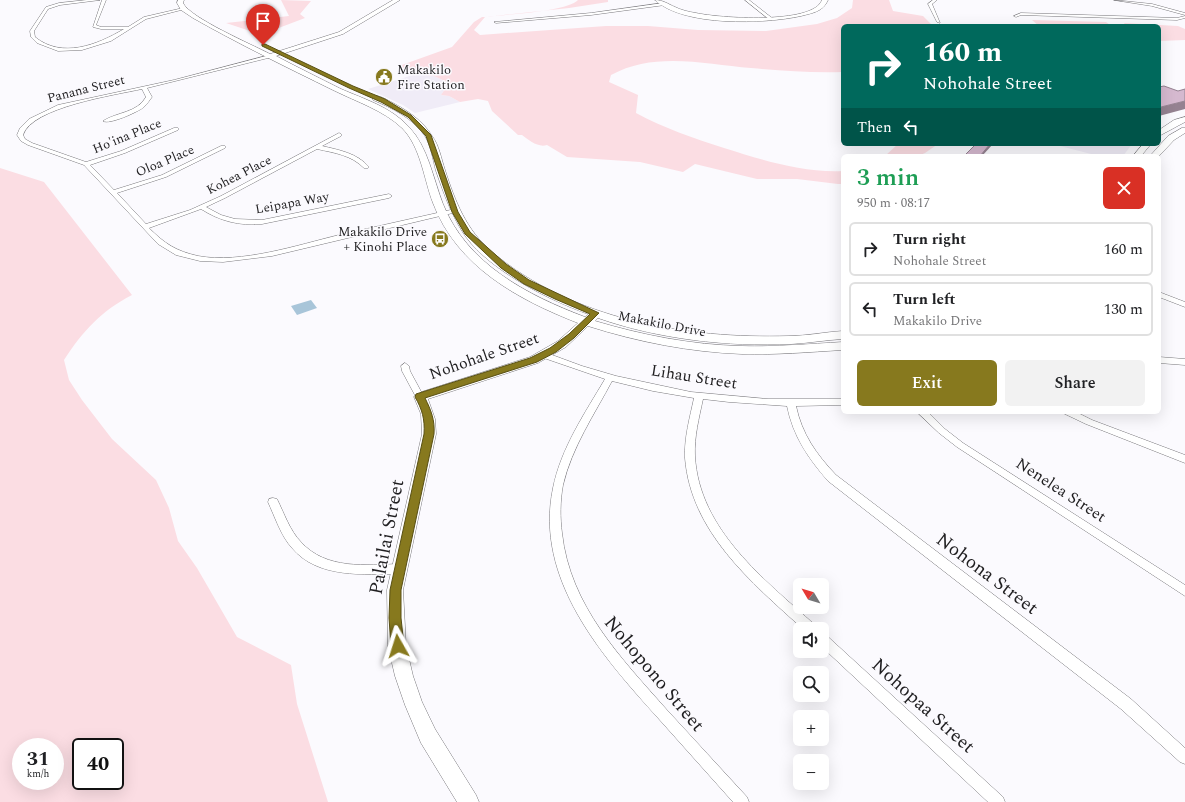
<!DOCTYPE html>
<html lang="en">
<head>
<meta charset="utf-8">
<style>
	body { margin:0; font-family:Spectral,serif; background:#f2f2f2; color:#202124; height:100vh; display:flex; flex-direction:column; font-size:15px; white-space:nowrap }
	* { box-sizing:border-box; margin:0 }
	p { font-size:13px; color:#757577 }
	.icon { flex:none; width:22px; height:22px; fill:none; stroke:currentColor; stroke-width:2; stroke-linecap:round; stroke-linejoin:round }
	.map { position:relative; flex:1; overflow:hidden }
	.side { position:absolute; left:841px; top:154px; width:320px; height:260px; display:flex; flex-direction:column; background:#fff; border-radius:6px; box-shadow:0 4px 16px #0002 }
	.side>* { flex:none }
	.hud { position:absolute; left:841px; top:24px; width:320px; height:122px; border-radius:6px; box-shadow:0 4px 16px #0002; background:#00695c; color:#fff; overflow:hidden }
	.needle { width:26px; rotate:308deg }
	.fabs { position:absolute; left:793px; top:578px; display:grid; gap:8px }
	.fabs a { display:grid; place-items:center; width:36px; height:36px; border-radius:6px; background:#fff; box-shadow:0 4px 16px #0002; font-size:20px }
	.speed { position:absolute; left:12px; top:738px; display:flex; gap:8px; font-size:20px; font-weight:700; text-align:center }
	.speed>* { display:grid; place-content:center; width:52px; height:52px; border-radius:50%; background:#fff; box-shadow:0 4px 16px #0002; line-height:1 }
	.speed small { font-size:10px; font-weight:400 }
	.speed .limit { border:2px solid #111; border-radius:6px; background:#fff; color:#111 }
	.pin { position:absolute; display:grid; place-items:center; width:34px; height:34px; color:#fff; margin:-41px -17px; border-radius:50% 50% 50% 0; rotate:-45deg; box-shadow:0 0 4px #0007 }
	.pin .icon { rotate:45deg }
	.me { position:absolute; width:44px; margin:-22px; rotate:354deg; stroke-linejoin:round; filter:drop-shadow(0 0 3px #0008) }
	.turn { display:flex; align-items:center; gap:14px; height:84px; padding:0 16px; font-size:18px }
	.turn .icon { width:52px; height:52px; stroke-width:2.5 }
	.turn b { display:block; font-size:28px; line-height:34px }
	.then { display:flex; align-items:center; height:38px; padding:0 16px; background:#0003; gap:8px; font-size:15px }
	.round { display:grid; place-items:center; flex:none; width:42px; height:42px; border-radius:6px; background:#f2f2f2 }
	.overview { display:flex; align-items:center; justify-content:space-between; height:68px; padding:0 16px }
	h1 { font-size:24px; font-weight:600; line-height:30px; color:#1e9e55 }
	.cta { display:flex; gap:8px; margin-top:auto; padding:8px 16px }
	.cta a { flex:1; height:46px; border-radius:6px; background:#87791e; color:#fff; font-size:16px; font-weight:600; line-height:46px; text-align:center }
	.cta a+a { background:#f2f2f2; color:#202124 }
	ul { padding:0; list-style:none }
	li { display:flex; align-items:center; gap:12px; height:54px; margin:0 8px 6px; padding:0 8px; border:2px solid #e0e0e0; border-radius:6px }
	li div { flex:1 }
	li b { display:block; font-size:15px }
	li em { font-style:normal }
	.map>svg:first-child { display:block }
	.built { fill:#f0ecf7 }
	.green { fill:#fbdde3; fill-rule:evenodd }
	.water { fill:#a8c5d9 }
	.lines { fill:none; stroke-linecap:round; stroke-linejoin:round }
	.street-casing { stroke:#79787c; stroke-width:1 }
	.secondary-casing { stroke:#79787c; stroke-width:1 }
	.street { fill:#fff; fill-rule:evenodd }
	.secondary { fill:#fff; fill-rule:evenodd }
	.shaded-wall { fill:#958291 }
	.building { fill:#d5b9cf; stroke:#958291 }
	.route { fill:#87791e; stroke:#584f14 }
	.labels { text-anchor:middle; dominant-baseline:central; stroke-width:3; stroke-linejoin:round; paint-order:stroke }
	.far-poi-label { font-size:13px; fill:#201f21; stroke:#fbfafe; text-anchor:start }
	.far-street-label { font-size:13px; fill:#201f21; stroke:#fbfafe }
	.street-label { font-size:16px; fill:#201f21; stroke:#fbfafe }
	.near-street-label { font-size:19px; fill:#201f21; stroke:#fbfafe }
</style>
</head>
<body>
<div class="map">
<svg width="1185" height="802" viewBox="0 0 1185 802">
	<rect width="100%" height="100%" fill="#fbfafe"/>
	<g class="built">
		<polygon points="416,74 434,76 449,83 441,95 449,96 460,102 415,113 403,105 368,89"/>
		<polygon points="1052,144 1132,144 1123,156 1099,156"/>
	</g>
	<g class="green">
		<polygon points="281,0 311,1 300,14 305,18 276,29 265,26 250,31 226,23 289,16"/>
		<path d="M578,0H608V2L569,8L485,17L474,30L480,35L606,26H648L698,30L766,31L817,24L837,18L852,8L853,0H889L893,11L923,16L933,26H843V72C813,73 782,71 751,68C705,64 654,51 611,75L609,82L638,95L636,113C664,128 693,138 724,148C762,160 802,173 843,171V184H838L797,179H757L695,164L683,172L640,162L567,157L547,145C538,148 529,140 522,135H518L492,111L488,101L478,99L460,102L449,96L441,95L449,83L434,76L416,74L399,66L452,47L474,22L482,17C501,15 567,12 578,0Z"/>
		<polygon points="1032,20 1106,22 1110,25 1124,26 1039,26"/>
		<polygon points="1124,23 1178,26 1185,29 1185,40 1159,41 1159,26 1126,26"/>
		<polygon points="898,144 938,144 925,153 918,156 885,156"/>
		<path d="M0,168L44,182L132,295C101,311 83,331 64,360L69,380L82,400L112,439L156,480L169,508L178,541L197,568L237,637L291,665L297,704L328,802H0ZM21,747H55V781H21ZM81,747H115V781H81Z"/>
	</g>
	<polygon class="water" points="311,300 317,308 297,315 291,306"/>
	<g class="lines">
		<defs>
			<g id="street">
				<path d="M87,0H100L60,5L48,9L34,31L35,37C62,59 97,45 124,29H101L93,27L102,0H106L96,25L101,27H128L144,17L183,8L185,9L146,19L111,41L82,50L58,51L37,43L31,37L30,31L46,7L59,3Z"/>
				<polygon points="745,0 749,0 772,18 772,20 770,20"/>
				<polygon points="933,0 937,0 932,4 940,23 937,22 928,4"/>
				<polygon points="1114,0 1152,4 1185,13 1185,15 1152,6"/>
				<polygon points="664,3 665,5 591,15 496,23 494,22 591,13"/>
				<polygon points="1021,13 1177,18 1185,16 1185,18 1177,20 1021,15 1016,17 1014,16"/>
				<path d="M270,55L272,57L147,88L152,97C149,101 147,104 144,107C138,112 109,125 103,121C117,112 137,113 146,97L142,89C115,95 32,107 23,135L25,139L32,143L86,162L121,151L174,128H178V130L125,153L90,165L114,190L162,175L221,146H225V148L166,177L117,193L146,224L190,210L221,196L339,133L341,134V136L322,146C339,150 357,153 369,167L368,168H364C351,155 335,153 317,149L225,198L206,207L221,215L235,219L262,220L389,194L392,196L389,198L262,224C239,226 220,221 201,209L149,228C165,244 176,251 198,256C241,264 298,245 339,235C378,226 416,218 455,209L458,211L457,212L272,256L223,262L200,261L176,255L158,244L84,165L28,145L21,141L17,135L20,128L29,119L58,105L174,80Z"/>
				<polygon points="1159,292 1185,302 1185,307 1159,297"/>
				<path d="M544,352L582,366L616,376L691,392L768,399H843V405L796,406C802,434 816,454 836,475L1131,699L1185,748V764L1180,762L1121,709L828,481C808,458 793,436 787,406L729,402L703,399C699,418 694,437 695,456C699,530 765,580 815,625L817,629H803C751,582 691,532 685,458C684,438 690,417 694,398L653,391L612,381C594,415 572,447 563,485C560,501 560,518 562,533C570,606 621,658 667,710C694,739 720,768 747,797L749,802H733C708,774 683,746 658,718C602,656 534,579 553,488C561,448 585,413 605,379L541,357L540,355Z"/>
				<polygon points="1159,357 1185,359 1185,365 1159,363"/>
				<polygon points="405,363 409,366 410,371 424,397 423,399 417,399 402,371 401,366"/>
				<polygon points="917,412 928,412 945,429 963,443 1185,585 1185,596 957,447 939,433"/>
				<polygon points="1063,412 1076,412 1092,420 1185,455 1185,463 1086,424 1065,414"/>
				<path d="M273,498L277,499C284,513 290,531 301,542C326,570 366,565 400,564L404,566L406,569L404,572L400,574C364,574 318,579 292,548C281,536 275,517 268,502L269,499Z"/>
				<polygon points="822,633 826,635 1003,797 1005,802 988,802 822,647"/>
			</g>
			<g id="secondary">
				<path d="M178,0H184L183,3C190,18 253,45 270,54L339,32L393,0H400L343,34L276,56C297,67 319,78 341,89C364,99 391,107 409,127C428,147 433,178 443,204C467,264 527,295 585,317L588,314C549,300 491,271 466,237C452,217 444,194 436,171C433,160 431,146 425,136C413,118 392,108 373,100V96C380,95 387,100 393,103C408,111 423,121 432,136C439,145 441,158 445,170C455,201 466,230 492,252C573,320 686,339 789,336C807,336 825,332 843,331V339C826,340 808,343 791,344C728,347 658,339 598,318L595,321C642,335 692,345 742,346C776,347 809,344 843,342V350C809,352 776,355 742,354C690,352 638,342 588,326L566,347L538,363L428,399L435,419L436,434L403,590L406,646L413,676L422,702L435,729L476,795L479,802H457L421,743L405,705L395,676L388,646L387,590L422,434L421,414L414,397L415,394L530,357L558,341L578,323C519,300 457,267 433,203C424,180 421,147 402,128C383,110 357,102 333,90C286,67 239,44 193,18L181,10L177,3Z"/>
				<path d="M655,0C663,0 668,4 675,7C681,10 689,12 696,13C718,18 813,25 822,0H828C823,12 812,13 801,16C765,24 683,27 655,0Z"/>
				<polygon points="1185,117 1185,122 1159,136 1159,130 1174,120"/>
				<polygon points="1182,128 1185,128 1185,133 1174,140 1159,156 1150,156 1168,136"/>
				<polygon points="1143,144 1151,144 1141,156 1133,156"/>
			</g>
		</defs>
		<use href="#street" class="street-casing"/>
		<use href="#secondary" class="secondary-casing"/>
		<use href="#street" class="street"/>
		<use href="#secondary" class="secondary"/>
	</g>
	<g class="shaded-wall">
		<polygon points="1185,101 1185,109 1159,116 1159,111 1161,107"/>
		<polygon points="990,144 993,144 982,156 980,156"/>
	</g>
	<g class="building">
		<polygon points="1164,86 1178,91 1185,89 1185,101 1161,107 1159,106 1159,87"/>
		<polygon points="976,144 990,144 980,156 964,156"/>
	</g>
	<path class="route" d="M262,44H265L353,86L385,99L411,115L431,135L458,212L470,232L506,264L529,280L599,313L574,338L556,352L537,362L425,398C431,410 435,420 434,434L401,590V618L404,646L402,650L398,652L393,650L391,646L389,618L390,590L424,434C425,419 422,409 415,397L416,394L530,358L550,348L569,334L590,314L555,299L524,284L501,268L465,234L452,212L426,136L408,117L381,102L349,88L262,46Z"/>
	<defs>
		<symbol id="civic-disc" viewBox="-11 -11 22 22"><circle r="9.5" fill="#87791e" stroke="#fbfafe"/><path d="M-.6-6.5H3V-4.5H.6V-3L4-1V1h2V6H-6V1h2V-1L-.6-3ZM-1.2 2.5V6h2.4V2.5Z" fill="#fff"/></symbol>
		<symbol id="bus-disc" viewBox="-11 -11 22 22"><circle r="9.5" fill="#87791e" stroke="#fbfafe"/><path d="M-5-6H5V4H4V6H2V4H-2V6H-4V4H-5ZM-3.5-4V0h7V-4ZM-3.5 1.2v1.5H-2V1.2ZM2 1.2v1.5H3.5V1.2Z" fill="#fff"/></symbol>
	</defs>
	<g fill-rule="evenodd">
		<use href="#civic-disc" x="374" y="67" width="20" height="20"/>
		<use href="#bus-disc" x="430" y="229" width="20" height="20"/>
	</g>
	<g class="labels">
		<g class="far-poi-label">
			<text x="397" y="70">Makakilo<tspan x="397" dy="15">Fire Station</tspan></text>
			<text x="427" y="232" text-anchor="end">Makakilo Drive<tspan x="427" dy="15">+ Kinohi Place</tspan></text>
		</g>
		<g class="far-street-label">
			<text transform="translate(86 89) rotate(-14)">Panana Street</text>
			<text transform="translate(127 136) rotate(-22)">Ho'ina Place</text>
			<text transform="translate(165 161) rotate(-23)">Oloa Place</text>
			<text transform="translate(239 175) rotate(-27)">Kohea Place</text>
			<text transform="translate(292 203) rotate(-10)">Leipapa Way</text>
			<text transform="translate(662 324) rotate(11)">Makakilo Drive</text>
		</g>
		<g class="street-label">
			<text transform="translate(484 356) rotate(-19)">Nohohale Street</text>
			<text transform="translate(694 377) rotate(9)">Lihau Street</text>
			<text transform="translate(1061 490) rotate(33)">Nenelea Street</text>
		</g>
		<g class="near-street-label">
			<text transform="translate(387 537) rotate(-79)">Palailai Street</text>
			<text transform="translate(987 574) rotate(37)">Nohona Street</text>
			<text transform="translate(654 674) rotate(50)">Nohopono Street</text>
			<text transform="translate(923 706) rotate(42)">Nohopaa Street</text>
		</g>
	</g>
</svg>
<div class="fabs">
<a><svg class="needle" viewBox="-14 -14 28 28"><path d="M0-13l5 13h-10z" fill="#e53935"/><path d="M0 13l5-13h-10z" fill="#757577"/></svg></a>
<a><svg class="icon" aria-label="sound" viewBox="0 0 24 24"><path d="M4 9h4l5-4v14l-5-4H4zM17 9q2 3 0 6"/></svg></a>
<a><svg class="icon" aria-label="search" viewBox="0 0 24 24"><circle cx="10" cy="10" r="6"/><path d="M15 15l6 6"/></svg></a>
<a>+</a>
<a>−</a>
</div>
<div class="speed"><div>31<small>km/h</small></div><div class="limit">40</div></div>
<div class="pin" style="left:263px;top:45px;background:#d93025"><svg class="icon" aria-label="arrive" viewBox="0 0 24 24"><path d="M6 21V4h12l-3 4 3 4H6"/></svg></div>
<svg class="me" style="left:398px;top:646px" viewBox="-20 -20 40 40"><path d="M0-17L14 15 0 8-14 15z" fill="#87791e" stroke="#fff" stroke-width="4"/></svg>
<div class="hud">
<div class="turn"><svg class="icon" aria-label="right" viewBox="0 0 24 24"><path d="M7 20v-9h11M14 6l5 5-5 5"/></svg><div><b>160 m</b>Nohohale Street</div></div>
<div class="then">Then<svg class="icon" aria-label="left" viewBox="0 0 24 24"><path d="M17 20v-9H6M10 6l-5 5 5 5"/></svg></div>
</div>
<section class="side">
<div class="overview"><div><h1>3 min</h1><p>950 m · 08:17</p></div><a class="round" style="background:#d93025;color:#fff"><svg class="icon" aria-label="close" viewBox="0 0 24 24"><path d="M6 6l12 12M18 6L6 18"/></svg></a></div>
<ul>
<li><svg class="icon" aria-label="right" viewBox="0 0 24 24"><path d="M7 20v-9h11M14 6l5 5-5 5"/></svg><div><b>Turn right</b><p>Nohohale Street</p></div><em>160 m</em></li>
<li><svg class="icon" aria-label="left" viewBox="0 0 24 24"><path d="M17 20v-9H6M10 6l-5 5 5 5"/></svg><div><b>Turn left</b><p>Makakilo Drive</p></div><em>130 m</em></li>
</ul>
<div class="cta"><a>Exit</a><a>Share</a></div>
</section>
</div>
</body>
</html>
